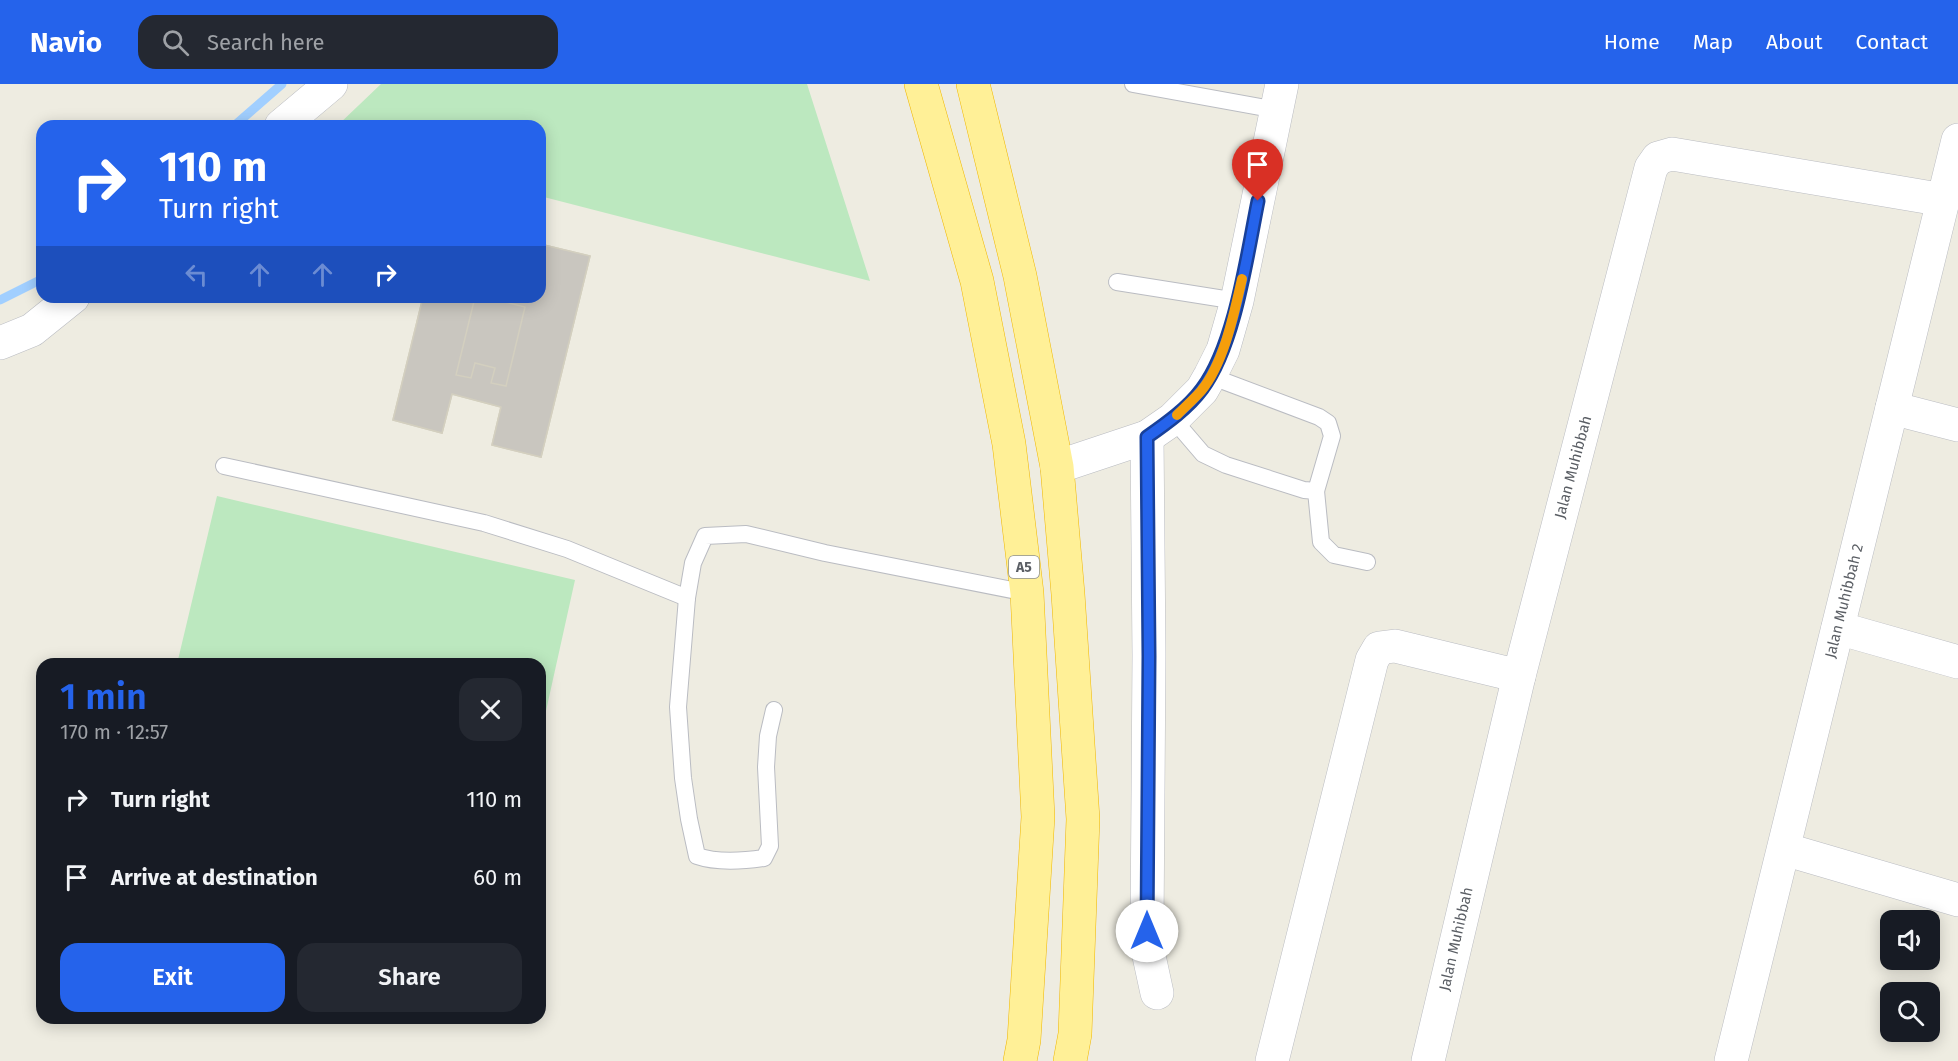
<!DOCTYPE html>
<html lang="en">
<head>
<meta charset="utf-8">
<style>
	body { margin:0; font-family:"Fira Sans",sans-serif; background:#242831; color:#f1f3f6; height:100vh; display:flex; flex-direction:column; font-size:22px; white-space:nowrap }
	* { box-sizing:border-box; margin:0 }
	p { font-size:20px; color:#9ea1a6 }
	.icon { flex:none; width:33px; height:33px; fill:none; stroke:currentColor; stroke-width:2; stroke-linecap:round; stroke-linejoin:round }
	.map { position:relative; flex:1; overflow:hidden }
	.side { position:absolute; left:36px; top:574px; width:510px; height:366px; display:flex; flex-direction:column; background:#171b24; border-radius:18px; box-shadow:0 3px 15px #0003 }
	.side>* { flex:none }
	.guide { position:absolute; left:36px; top:36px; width:510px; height:183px; border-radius:18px; box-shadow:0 3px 15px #0003; background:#2563eb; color:#fff; overflow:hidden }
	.tools { position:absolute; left:1880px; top:826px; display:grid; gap:12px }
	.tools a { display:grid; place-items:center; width:60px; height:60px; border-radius:12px; background:#171b24; box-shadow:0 3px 15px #0003; font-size:30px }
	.pin { position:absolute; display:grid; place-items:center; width:51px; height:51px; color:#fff; margin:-62px -26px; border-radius:50% 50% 50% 0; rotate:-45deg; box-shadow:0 0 6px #0007 }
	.pin .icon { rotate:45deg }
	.me { position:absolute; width:66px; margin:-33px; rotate:0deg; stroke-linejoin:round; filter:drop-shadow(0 0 4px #0008) }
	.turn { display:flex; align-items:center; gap:21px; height:126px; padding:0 24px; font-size:27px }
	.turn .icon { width:78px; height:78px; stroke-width:2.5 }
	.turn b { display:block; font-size:42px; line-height:51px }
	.lanes { display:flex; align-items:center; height:57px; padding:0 24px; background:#0003; justify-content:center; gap:30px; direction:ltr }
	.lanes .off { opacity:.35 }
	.round { display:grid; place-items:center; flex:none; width:63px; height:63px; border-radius:18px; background:#242831 }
	.head { display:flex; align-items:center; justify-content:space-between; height:102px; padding:0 24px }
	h1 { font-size:36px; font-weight:600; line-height:45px; color:#2563eb }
	.button { display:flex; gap:12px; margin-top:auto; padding:12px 24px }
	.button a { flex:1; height:69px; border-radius:18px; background:#2563eb; color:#fff; font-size:24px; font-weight:600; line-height:69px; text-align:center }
	.button a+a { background:#242831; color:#f1f3f6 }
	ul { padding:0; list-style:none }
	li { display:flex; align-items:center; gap:18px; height:78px; padding:0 24px }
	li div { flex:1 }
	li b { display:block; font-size:22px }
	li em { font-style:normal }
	header { display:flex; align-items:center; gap:36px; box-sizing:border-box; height:84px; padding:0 30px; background:#2563eb; color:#fff }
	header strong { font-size:28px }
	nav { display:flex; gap:33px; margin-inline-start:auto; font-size:21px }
	.search { width:420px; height:54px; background:#242831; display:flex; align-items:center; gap:15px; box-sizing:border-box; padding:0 21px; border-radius:18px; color:#9ea1a6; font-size:22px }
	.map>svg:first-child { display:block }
	.green { fill:#bce8bf }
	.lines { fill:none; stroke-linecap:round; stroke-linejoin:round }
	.stream { stroke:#a1cfff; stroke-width:9 }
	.building { fill:#c9c6bf; stroke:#d3cfbf; stroke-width:1.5 }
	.service-casing { stroke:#babcc2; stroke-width:18 }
	.minor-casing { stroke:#babcc2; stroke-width:34 }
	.trunk-casing { stroke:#f0b700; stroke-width:34 }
	.service { stroke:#fff; stroke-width:16 }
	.minor { stroke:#fff; stroke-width:33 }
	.trunk { stroke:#fff097; stroke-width:33 }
	.route-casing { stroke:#184099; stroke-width:15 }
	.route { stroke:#2563eb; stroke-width:10 }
	.slow { stroke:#f59e0b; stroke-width:10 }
	.labels { text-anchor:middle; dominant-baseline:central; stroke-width:6; stroke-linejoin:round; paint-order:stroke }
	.shield { fill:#fff; stroke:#8c8e92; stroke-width:1.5 }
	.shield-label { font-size:14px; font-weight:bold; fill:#5a5e64 }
	.street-label { font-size:15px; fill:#5a5e64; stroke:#fff }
</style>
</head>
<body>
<header>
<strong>Navio</strong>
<div class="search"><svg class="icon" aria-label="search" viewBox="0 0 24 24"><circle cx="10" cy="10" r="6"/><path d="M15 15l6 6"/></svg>Search here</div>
<nav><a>Home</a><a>Map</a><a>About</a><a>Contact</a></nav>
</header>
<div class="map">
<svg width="1958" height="977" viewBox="0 0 1958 977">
	<rect width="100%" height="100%" fill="#eeece1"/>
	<g class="green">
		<polygon points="381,0 807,0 870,197 540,112 540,42 337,42"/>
		<polygon points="217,412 575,496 540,654 540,580 177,580"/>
	</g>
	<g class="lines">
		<g class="stream">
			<polyline points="234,42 282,0"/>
			<polyline points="0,216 42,195"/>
		</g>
	</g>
	<g class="building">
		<polygon points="540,160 590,172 541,373 492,361 501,323 452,310 442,349 393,336 423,213 475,213 456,291 471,294 475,279 495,284 491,299 506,302 525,223 485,213 540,213"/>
		<polygon points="540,160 590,172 541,373 492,361 501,323 452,310 442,349 393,336 423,213 540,213"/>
		<polygon points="475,213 485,213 525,223 506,302 491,299 495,284 475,279 471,294 456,291"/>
	</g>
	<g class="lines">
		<defs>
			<g id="service">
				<polyline points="1133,0 1277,26"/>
				<polyline points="1117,198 1237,217"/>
				<polyline points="1210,292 1319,333 1328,339 1332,352 1316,407"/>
				<polyline points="1173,335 1203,370 1226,381 1304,406 1316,407 1321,458 1334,471 1367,478"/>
				<polyline points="224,382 484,439 567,465 687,514"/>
				<path d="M774,626L768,652L766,683L770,762L764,774C743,777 717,779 697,772L689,735L683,694L678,623L687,514L693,479L705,452L746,450L825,469L1027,509"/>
			</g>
			<g id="minor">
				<polyline points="281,42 331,0"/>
				<polyline points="0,259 32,246 73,213"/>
				<polyline points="1892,324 1958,341"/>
				<polyline points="1147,353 1149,571 1147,847 1149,872 1157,909"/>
				<polyline points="1057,383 1147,353 1173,335 1202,306 1210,292 1223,266 1237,217 1282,0"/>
				<polyline points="1838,544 1958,578"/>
				<polyline points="1784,765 1958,816"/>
				<polyline points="1272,977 1372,576 1379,564 1395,562 1519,592"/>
				<polyline points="1428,977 1519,592 1651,84 1658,74 1672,70 1944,116"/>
				<polyline points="1731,977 1958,56"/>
			</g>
			<g id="trunk">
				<polyline points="921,0 977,197 1009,360 1027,509 1038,733 1024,956 1020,977"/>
				<polyline points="973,0 1020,192 1057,383 1068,510 1083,735 1075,950 1070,977"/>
			</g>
		</defs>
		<use href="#service" class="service-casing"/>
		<use href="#minor" class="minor-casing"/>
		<use href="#trunk" class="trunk-casing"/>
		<use href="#service" class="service"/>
		<use href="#minor" class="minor"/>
		<use href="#trunk" class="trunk"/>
	</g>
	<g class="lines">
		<defs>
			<path id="route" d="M1147,847L1149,572L1147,353C1167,339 1188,324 1202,305C1235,261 1247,171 1258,117"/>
		</defs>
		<use href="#route" class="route-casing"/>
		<use href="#route" class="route"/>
		<path class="slow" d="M1177,331C1185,323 1194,315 1201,307C1224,279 1234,230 1242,195"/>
	</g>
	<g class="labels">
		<rect class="shield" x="1009" y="472" width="30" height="22" rx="4.5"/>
		<g class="shield-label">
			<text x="1024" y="483">A5</text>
		</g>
		<g class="street-label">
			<text transform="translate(1573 383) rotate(-75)">Jalan Muhibbah</text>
			<text transform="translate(1844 517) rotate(-76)">Jalan Muhibbah 2</text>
			<text transform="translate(1456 855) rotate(-77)">Jalan Muhibbah</text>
		</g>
	</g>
</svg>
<div class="tools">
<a><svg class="icon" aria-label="sound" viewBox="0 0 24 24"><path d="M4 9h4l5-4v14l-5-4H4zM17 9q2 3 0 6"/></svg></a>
<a><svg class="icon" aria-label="search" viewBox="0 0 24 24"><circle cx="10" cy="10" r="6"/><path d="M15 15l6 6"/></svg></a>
</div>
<div class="pin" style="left:1258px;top:117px;background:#d93025"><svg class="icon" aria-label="arrive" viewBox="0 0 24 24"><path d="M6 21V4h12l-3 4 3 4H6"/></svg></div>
<svg class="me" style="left:1147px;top:847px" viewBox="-20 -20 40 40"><circle r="19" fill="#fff"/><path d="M0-13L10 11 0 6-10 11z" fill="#2563eb"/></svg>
<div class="guide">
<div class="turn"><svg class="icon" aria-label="right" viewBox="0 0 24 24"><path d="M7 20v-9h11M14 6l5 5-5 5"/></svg><div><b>110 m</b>Turn right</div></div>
<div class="lanes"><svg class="icon off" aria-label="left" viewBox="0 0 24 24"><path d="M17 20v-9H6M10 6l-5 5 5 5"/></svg><svg class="icon off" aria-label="ahead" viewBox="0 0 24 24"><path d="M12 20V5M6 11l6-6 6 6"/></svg><svg class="icon off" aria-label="ahead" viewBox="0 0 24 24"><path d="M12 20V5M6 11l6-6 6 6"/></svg><svg class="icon" aria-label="right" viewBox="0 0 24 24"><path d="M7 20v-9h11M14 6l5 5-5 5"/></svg></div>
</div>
<section class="side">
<div class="head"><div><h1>1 min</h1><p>170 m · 12:57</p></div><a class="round"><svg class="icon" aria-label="close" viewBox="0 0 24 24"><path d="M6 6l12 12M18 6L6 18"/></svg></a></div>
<ul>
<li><svg class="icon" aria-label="right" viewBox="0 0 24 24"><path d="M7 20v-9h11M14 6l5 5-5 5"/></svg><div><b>Turn right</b></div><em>110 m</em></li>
<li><svg class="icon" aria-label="arrive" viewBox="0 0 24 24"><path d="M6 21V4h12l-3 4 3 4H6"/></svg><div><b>Arrive at destination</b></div><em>60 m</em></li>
</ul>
<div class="button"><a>Exit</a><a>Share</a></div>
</section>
</div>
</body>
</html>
